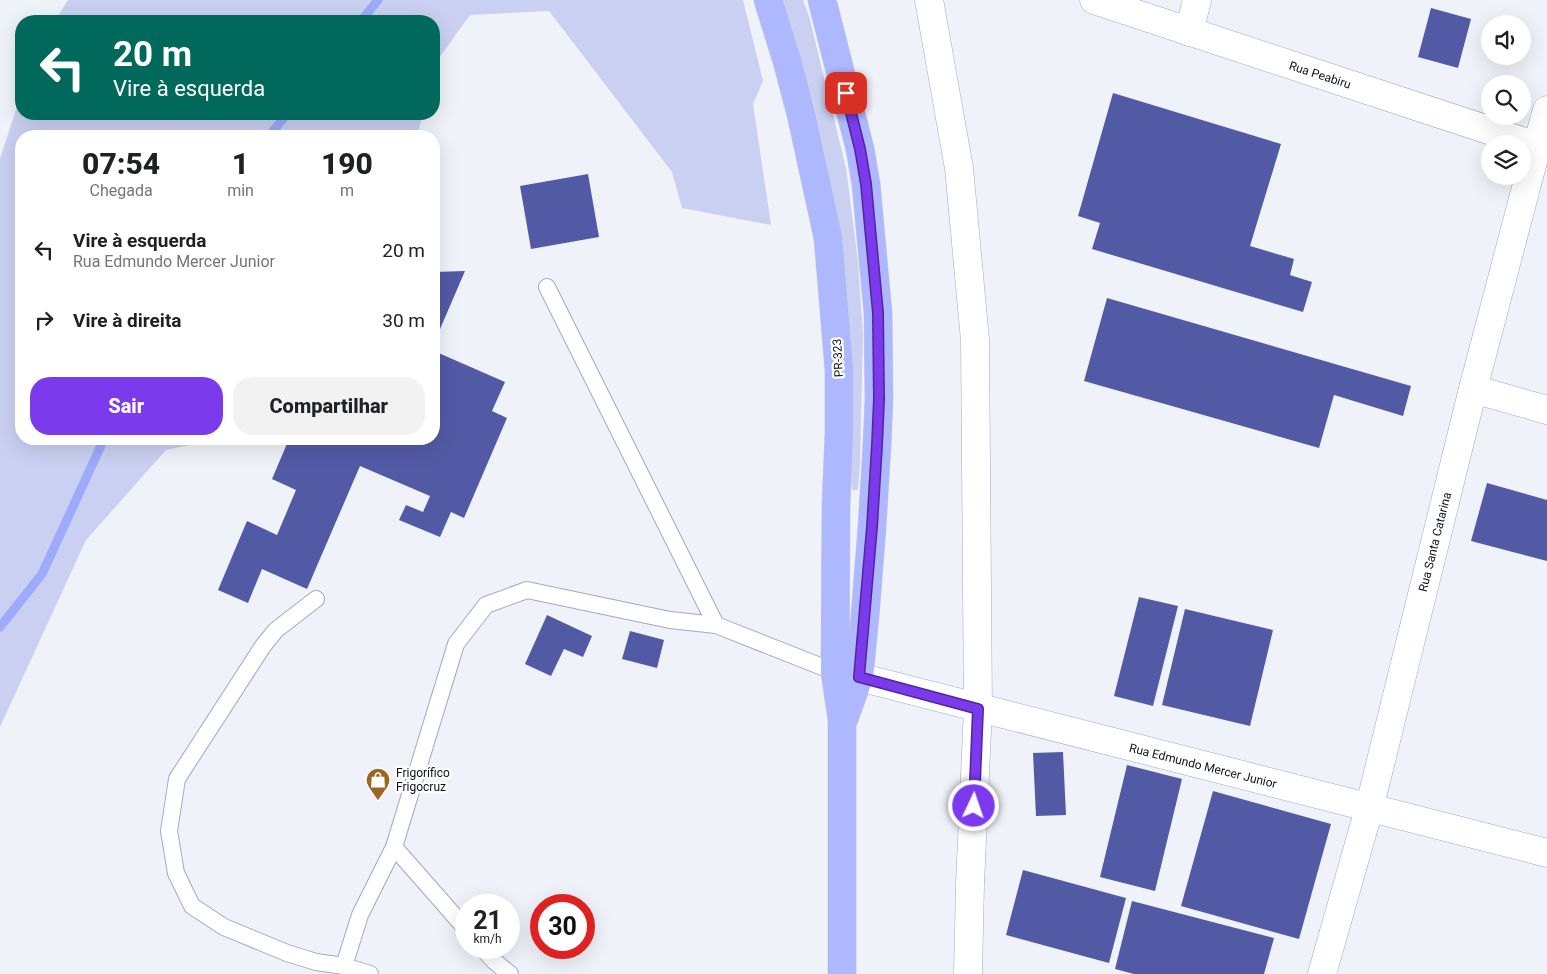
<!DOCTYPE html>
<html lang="pt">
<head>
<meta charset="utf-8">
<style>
	body { margin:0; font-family:Roboto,sans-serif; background:#f2f2f2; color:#202124; height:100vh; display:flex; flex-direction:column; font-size:19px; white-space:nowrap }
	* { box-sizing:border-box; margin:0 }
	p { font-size:16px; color:#757577 }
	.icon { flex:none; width:28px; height:28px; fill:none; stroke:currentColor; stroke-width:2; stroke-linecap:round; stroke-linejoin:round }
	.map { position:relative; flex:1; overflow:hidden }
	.panel { position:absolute; left:15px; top:130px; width:425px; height:315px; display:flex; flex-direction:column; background:#fff; border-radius:20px; box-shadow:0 5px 20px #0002 }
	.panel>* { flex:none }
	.banner { position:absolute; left:15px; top:15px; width:425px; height:105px; border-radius:20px; box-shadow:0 5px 20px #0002; background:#00695c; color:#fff; overflow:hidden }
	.tools { position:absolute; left:1481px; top:15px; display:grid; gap:10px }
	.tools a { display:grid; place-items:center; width:50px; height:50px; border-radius:50%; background:#fff; box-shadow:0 5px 20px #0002; font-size:25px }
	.speed { position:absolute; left:455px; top:894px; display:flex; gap:10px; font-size:25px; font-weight:700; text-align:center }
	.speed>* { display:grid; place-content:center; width:65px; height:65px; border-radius:50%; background:#fff; box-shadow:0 5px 20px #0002; line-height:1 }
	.speed small { font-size:12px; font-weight:400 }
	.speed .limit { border:8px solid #d22; background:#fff; color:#111 }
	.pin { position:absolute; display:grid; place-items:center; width:42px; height:42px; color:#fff; margin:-21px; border-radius:10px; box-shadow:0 2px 8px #0006 }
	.me { position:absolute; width:55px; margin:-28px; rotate:3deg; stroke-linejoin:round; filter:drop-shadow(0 0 4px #0008) }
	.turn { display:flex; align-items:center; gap:18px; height:105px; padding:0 15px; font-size:22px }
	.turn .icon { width:65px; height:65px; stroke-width:2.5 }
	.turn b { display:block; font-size:35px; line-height:42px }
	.eta { display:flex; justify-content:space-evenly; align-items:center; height:85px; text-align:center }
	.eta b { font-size:30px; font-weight:800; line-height:35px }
	.button { display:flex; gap:10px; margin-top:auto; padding:10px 15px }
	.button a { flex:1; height:58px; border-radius:20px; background:#7c3aed; color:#fff; font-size:20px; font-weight:800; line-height:58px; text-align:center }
	.button a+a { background:#f2f2f2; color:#202124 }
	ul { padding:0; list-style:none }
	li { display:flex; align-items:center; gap:15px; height:70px; padding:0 15px }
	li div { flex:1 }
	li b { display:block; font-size:19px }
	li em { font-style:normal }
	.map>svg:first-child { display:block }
	.green { fill:#cad0f1 }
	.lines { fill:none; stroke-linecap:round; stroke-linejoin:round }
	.stream { stroke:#9eaafb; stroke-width:9 }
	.building { fill:#535aa5 }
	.service-casing { stroke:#a2a8c9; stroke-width:18 }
	.minor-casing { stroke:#a2a8c9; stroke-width:29 }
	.tertiary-casing { stroke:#a2a8c9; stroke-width:29 }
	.trunk-casing { stroke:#cfcfd2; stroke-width:29 }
	.service { stroke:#fff; stroke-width:16 }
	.minor { stroke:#fff; stroke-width:28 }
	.tertiary { stroke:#fff; stroke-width:28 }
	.trunk { stroke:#aeb8fe; stroke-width:28 }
	.route-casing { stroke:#51269a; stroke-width:12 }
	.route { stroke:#7c3aed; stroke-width:9 }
	.labels { text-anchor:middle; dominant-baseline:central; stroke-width:4.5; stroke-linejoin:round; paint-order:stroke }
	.street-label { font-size:12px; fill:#0f111d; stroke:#fff }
	.poi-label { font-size:12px; fill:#0f111d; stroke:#fff; text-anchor:start }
</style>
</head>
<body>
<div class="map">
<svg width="1547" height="974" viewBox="0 0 1547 974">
	<rect width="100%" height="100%" fill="#f0f2f9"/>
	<g class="green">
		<polygon points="68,0 743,0 763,81 753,104 771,225 682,208 672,172 549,11 470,15 436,62 434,71 434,21 55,21"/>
		<polygon points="779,0 803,0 809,16 846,168 858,262 863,335 860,464 858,490 852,490 843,266 828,171 814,105"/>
		<polygon points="21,94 21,114 423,114 417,136 21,136 21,439 217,439 166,450 86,540 0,727 0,159"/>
	</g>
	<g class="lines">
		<g class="stream">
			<polyline points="361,21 378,0"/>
			<polyline points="269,136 287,114"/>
			<polyline points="0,627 42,574 104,439"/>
		</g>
	</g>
	<g class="building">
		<polygon points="1431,8 1471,19 1458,68 1418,57"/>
		<polygon points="1113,93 1281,144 1250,246 1294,259 1290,275 1312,282 1303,312 1092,249 1100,223 1078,216"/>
		<polygon points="588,174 599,237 531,249 520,186"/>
		<polygon points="465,271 434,343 434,272"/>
		<polygon points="1107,298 1411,386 1403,416 1334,395 1319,448 1084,381"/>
		<polygon points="434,351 505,382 492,411 507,418 464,518 451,512 440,537 399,520 406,505 423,512 430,496 360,466 307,589 262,569 248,603 218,590 247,521 277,535 296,490 272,479 289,439 328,439 335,442 336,439 434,439"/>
		<polygon points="1487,483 1547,500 1547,561 1471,541"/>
		<polygon points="1139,597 1178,606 1153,706 1114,696"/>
		<polygon points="1185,609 1273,630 1250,726 1162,705"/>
		<polygon points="547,615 592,636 583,657 564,649 551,676 525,664"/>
		<polygon points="630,631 664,640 657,668 622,659"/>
		<polygon points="1063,752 1066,815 1036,816 1033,753"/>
		<polygon points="1127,765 1182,779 1155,891 1100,877"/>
		<polygon points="1213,791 1331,824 1299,939 1181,906"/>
		<polygon points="1023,870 1126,898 1109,963 1006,935"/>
		<polygon points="1132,901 1274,938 1264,974 1134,974 1115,969"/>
	</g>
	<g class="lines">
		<defs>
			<g id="service">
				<polyline points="547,287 716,625 835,672"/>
				<polyline points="316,599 276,630 263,646 177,779 169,831 176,873 192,906 224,927 287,953 316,962 344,966 360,915 394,847 456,644 486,605 527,590 670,620 716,625"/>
				<polyline points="394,847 466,929"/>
				<polyline points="482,948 494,961 510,974"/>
				<polyline points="344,966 370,974"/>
			</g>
			<g id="minor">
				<polyline points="929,0 959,168 975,340 978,709 970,884 968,974"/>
				<polyline points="1094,0 1537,146 1473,389 1369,809 1322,974"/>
				<polyline points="1189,32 1197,0"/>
				<polyline points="1473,389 1547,410"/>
				<polyline points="859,677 1547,853"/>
			</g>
			<polyline id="tertiary" points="1547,110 1537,146 1547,150"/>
			<g id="trunk">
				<polyline points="768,0 787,61 801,114 828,238 839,370 839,433 836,506 835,672 842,720"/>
				<polyline points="822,0 860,149 866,184 878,313 879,399 877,445 872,527 865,616 859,677 842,724 842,974"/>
			</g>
		</defs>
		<use href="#service" class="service-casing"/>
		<use href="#minor" class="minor-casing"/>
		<use href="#tertiary" class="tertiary-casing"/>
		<use href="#trunk" class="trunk-casing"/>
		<use href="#service" class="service"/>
		<use href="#minor" class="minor"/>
		<use href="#tertiary" class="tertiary"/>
		<use href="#trunk" class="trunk"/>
	</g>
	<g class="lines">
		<defs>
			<polyline id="route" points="846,93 860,149 866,184 878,313 879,399 877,445 872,527 859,677 978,709 974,806"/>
		</defs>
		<use href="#route" class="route-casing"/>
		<use href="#route" class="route"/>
	</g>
	<defs>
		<symbol id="shop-pin" viewBox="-11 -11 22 30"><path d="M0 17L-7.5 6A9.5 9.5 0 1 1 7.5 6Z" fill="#9d6521" stroke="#fff"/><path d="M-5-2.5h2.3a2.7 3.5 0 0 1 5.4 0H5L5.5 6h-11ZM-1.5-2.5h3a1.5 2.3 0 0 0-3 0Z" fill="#fff"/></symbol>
	</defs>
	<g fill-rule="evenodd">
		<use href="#shop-pin" x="364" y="766" width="28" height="38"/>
	</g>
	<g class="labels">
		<g class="street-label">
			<text transform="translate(1320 75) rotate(18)">Rua Peabiru</text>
			<text transform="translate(838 358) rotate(-93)">PR-323</text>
			<text transform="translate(1435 542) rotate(-76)">Rua Santa Catarina</text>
			<text transform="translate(1203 766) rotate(14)">Rua Edmundo Mercer Junior</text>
		</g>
		<g class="poi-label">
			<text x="396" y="773">Frigorífico<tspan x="396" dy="14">Frigocruz</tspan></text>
		</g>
	</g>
</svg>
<div class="tools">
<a><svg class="icon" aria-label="sound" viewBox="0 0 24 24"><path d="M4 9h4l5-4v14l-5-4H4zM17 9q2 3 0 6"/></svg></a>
<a><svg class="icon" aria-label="search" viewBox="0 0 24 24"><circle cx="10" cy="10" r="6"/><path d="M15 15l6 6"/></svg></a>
<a><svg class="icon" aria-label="layers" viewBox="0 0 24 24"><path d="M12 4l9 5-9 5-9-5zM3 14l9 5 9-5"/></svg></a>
</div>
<div class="speed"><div>21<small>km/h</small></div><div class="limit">30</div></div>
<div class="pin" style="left:846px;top:93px;background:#d93025"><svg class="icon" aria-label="arrive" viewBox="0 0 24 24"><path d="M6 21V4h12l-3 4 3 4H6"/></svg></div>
<svg class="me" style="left:974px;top:806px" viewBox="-20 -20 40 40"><circle r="17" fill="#7c3aed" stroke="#fff" stroke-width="3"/><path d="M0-11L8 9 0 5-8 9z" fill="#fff"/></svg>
<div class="banner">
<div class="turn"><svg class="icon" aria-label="left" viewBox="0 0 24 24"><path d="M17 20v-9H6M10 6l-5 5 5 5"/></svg><div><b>20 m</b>Vire à esquerda</div></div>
</div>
<section class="panel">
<div class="eta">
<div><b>07:54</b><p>Chegada</p></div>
<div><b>1</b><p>min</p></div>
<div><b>190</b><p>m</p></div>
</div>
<ul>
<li><svg class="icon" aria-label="left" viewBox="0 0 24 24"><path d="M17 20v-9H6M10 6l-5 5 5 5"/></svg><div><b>Vire à esquerda</b><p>Rua Edmundo Mercer Junior</p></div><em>20 m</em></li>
<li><svg class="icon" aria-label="right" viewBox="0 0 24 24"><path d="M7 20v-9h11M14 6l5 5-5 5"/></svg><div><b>Vire à direita</b></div><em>30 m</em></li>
</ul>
<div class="button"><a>Sair</a><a>Compartilhar</a></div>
</section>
</div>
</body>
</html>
